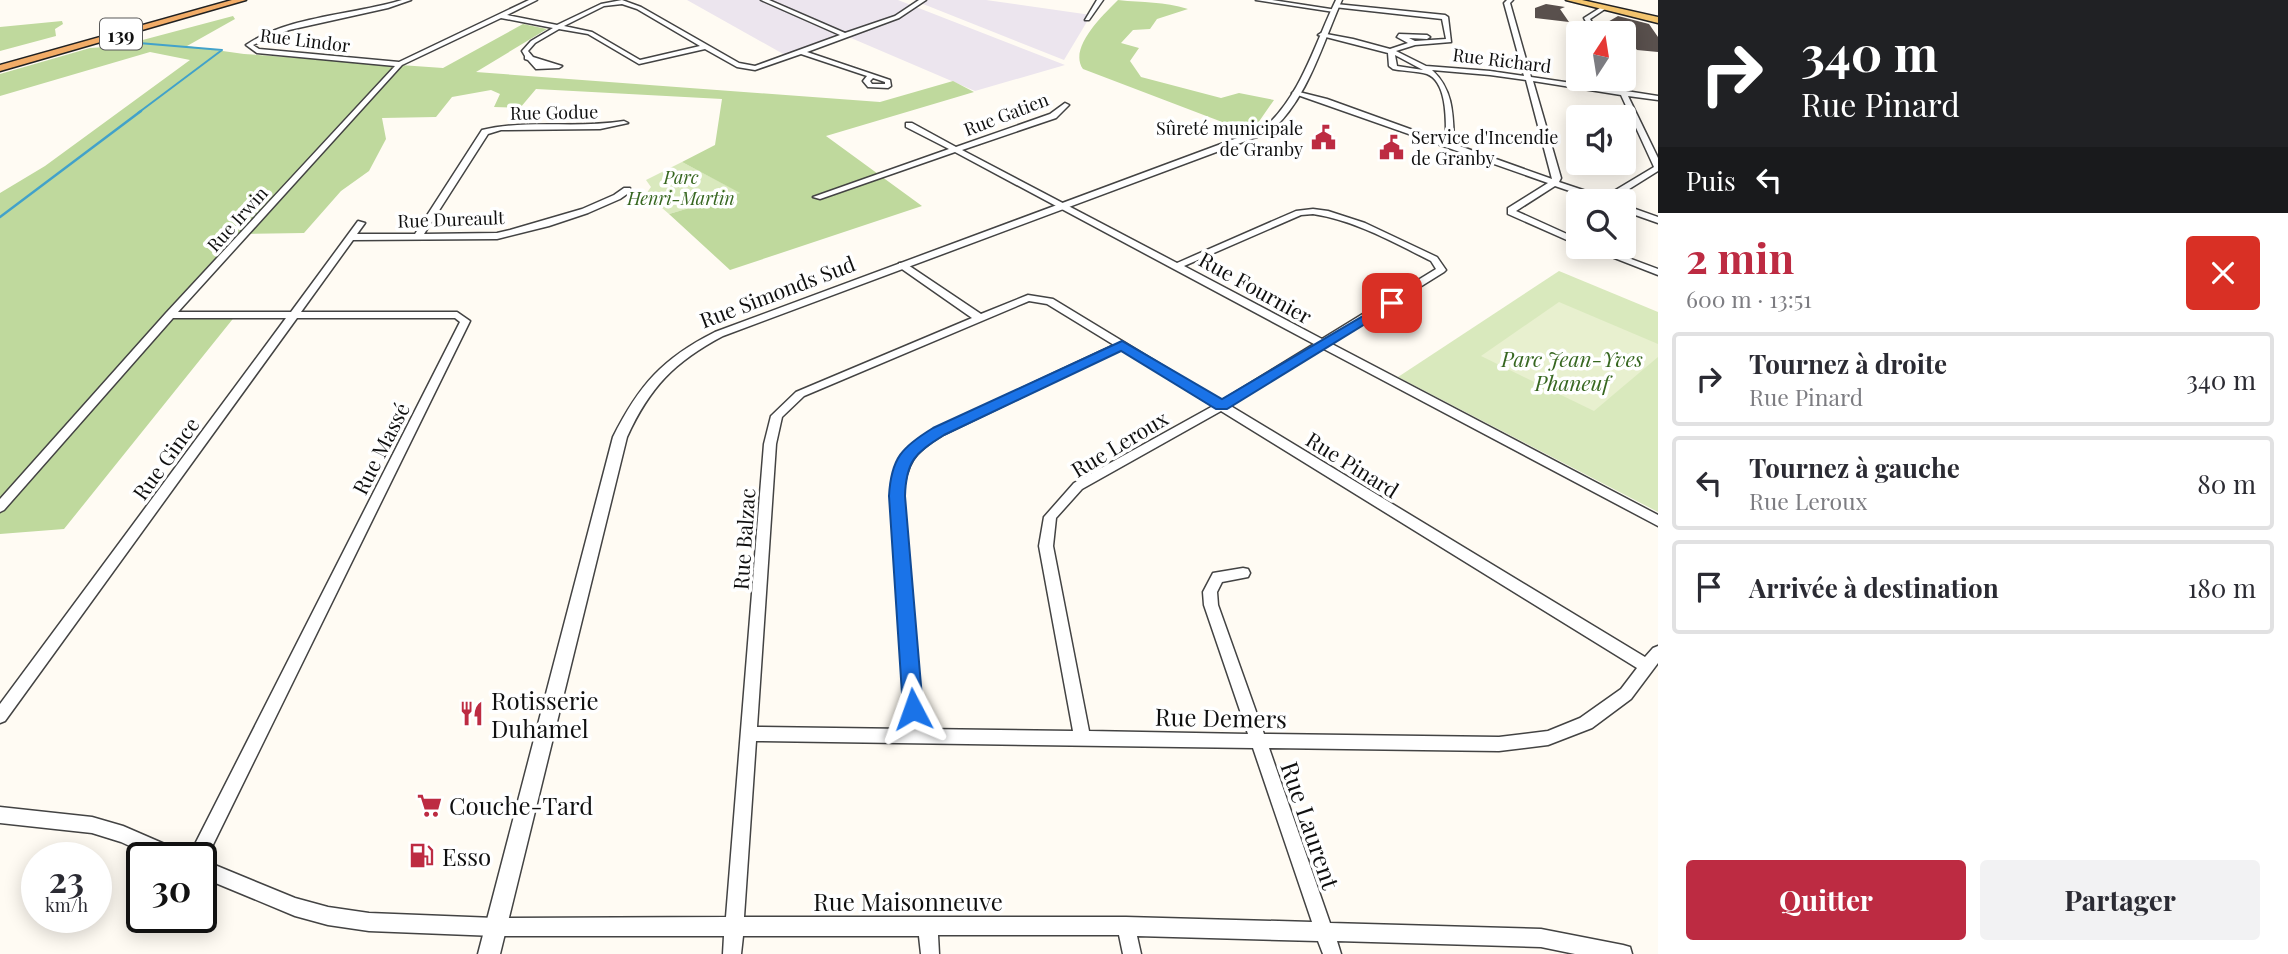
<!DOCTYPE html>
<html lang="fr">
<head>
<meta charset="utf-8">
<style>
	body { margin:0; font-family:"Playfair Display",serif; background:#f2f2f3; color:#2b2b33; height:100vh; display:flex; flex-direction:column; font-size:26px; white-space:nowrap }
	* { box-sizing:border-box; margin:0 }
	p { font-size:23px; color:#7c7c81 }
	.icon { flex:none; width:38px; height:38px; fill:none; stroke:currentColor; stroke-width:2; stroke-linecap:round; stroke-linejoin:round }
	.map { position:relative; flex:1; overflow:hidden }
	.sheet { display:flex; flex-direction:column; background:#fff; width:630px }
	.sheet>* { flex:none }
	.guide { background:#202124; color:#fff; overflow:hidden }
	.needle { width:46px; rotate:12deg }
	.controls { position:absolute; left:1566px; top:21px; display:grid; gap:14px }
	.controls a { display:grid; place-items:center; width:70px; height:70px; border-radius:7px; background:#fff; box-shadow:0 4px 18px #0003; font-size:35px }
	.speed { position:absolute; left:21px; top:842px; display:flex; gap:14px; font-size:35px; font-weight:700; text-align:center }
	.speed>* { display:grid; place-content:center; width:91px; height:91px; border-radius:50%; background:#fff; box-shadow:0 4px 18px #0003; line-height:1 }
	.speed small { font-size:18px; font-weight:400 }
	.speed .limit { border:4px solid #111; border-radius:10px; background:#fff; color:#111 }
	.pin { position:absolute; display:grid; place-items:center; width:60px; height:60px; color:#fff; margin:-30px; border-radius:14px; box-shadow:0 4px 10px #0006 }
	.me { position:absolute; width:77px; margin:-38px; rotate:356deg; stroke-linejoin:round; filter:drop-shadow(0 0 5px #0008) }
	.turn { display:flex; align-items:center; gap:24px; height:147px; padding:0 28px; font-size:32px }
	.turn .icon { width:91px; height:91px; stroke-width:2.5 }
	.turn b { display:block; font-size:49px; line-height:60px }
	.then { display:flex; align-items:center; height:66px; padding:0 28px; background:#0003; gap:14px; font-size:26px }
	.round { display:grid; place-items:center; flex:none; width:74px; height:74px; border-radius:7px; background:#f2f2f3 }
	.head { display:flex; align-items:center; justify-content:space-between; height:119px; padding:0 28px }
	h1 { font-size:42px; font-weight:700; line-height:52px; color:#bd2b42 }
	.cta { display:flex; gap:14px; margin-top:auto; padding:14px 28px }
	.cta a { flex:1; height:80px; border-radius:7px; background:#bd2b42; color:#fff; font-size:28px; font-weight:700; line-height:80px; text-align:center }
	.cta a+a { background:#f2f2f3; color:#2b2b33 }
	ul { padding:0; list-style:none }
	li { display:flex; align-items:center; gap:21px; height:94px; margin:0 14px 10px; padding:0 14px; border:4px solid #e1e1e2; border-radius:7px }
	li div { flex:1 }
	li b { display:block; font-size:26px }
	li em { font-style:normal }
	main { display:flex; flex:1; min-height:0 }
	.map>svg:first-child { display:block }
	.industrial { fill:#ece5ee }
	.green { fill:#d9e9bd }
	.forest { fill:#bfd99d }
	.pitch { fill:#e8f0cf }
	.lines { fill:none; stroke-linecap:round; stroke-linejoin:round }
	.stream-far1 { stroke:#42a2ca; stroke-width:2 }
	.stream { stroke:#42a2ca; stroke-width:2.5 }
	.building { fill:#59504d }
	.minor-casing { stroke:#434343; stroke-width:3 }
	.tertiary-casing { stroke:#434343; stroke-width:3 }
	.primary-casing { stroke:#212121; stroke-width:3 }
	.trunk-casing { stroke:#212121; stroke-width:3 }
	.minor { fill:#fff; fill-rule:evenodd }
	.tertiary { fill:#fff; fill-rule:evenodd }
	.primary { fill:#f4c56e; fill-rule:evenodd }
	.trunk { fill:#f2ac67; fill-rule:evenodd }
	.route { fill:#1a73e8; stroke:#114b97; stroke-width:2 }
	.labels { text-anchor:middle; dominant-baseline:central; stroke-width:7; stroke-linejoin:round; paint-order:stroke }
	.far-street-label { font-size:18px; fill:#101010; stroke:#fff }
	.far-poi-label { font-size:18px; fill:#101010; stroke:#fff; text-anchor:end }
	.far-park-label { font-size:18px; font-style:italic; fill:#376721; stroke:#fff }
	.shield { fill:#fff; stroke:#585858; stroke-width:2 }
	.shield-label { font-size:19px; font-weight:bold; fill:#101010 }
	.street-label { font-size:21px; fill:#101010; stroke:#fff }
	.park-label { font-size:21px; font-style:italic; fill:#376721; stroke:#fff }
	.near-poi-label { font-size:24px; fill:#101010; stroke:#fff; text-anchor:start }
	.near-street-label { font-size:24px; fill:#101010; stroke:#fff }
</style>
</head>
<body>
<main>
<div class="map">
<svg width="1658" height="954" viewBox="0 0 1658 954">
	<rect width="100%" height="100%" fill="#fffbf3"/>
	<g class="industrial">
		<polygon points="687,0 898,0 1065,65 975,91 844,35 785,55"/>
		<polygon points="913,0 986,0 1091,15 1064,60"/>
	</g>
	<g class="green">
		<polygon points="682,162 741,193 669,214 646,194 651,187 646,180"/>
		<polygon points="1559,271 1658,312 1658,512 1398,377"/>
	</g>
	<g class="forest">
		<path d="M1118,0C1144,3 1163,1 1188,9L1157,19L1150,29L1133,30L1121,43L1139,48L1130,61L1141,77L1221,98L1239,93L1274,100L1251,133L1083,69C1068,48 1103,15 1118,0Z"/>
		<polygon points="233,16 235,19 187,46 244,54 443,68 523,24 547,29 476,72 880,102 953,81 974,92 826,136 922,206 730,270 669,214 740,193 682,162 715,145 722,99 536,89 520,108 494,107 500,94 491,90 452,97 436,117 382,118 386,139 369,171 341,191 304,233 244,234 171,314 236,315 64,529 0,534 0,193 45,166 190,60 150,52 0,96 0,74 90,48 120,46"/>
		<polygon points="62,21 63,24 55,29 56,36 0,51 0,27"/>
	</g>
	<polygon class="pitch" points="1559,302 1658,344 1658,357 1594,411 1481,356"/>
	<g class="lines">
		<polyline class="stream-far1" points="127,42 222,50 138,113"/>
		<polyline class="stream" points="0,217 141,111"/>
	</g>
	<g class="building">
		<polygon points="1546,4 1565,7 1560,9 1569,22 1535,18 1535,8"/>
		<polygon points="1618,16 1649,24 1658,37 1658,52 1637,50 1617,25 1606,23"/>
	</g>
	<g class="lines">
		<defs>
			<g id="minor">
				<path d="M402,0H411L388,8L289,30L253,45L259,49L399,62L529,0H537L507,15L557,25L601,4L622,0L641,7L739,63L755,66L840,35L761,0H769L845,33L895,16L919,0H926L899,18L807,52L890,80L891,86L888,88L868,87L863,81L867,76L801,54L755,70L737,67L705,49L639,64L588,34L559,29L535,43L528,51L533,57L562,66L559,68L536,69L528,60L525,59V56L522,51L531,41L553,28L501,18L402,65L178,312H291L358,221L365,223L357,234H415L482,130C528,119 577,129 624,121L628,123L600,129L501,130L488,134L424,234L497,233L510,230L582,209L614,195L624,188H630V192L620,199L588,213L549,226L497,239L353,240L301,312H457L470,321L205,861L295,898L328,907L369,913L495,918L726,917L764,444L771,416L796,392L972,318L899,267V263H905L981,314L1028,295L1053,299L1221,401L1314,344L955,152L820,199L813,197L949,149L906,127V123H912L956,147L1050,114L1065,103L1069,105L1056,118L962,150L1177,263L1296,211L1313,209L1328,211L1365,223L1437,257L1446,270L1444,272L1330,343L1658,515V526L1322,348L1229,405L1645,657L1653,648L1658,646V663L1631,699L1592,728L1548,745L1499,751L1269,748L1330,923L1541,929L1623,945L1630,947L1632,954H1575L1541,947L1337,941L1341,954H1323L1318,941L1137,936L1141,954H1123L1119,935H938L939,954H921L919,936H743L741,954H723L724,936H495L369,931L328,925L295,916L201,877V858H188L191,852L460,322L455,318H297L5,721L0,723V704L286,318H173L4,510L0,512V499L166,313L395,66L257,53L246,45C288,16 353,15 402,0ZM622,4L637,9L700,46L640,60L592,32L564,26L604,6ZM873,78L885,82V84H872L870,81ZM1313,214C1354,220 1393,242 1431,261L1436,269L1322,339L1184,266L1301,215ZM1029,301L1047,304L1114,345L935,429C904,448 894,461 891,497L907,729L757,727L776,444L782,417L804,396ZM1121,349L1213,406L1074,483L1044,517L1039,546L1073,731L922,729L903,497C906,463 914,452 943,435ZM1221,411L1637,668L1621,689L1580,718L1548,731L1499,737L1264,734L1218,605L1217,592L1222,582L1248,577L1250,573L1248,569L1243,568L1213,573L1203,592L1204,605L1248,734L1089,731L1053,546L1056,518L1082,489ZM756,741L1253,748L1312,922L1126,917H744Z"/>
				<polygon points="1097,0 1103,0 1089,20 1085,20"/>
				<polygon points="1256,0 1272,0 1337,10 1334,12"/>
				<path d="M1507,0H1513L1510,3L1531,77L1619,90L1614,79H1620L1626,91L1658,96V100L1628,96L1658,158V171L1610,201H1599L1555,186L1516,211L1578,239V245L1508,214V208L1548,183L1292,93L1295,91L1327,99L1446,142C1446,123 1448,82 1427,74C1416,71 1403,71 1393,69L1389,66L1388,53L1318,35L1321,33L1353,39L1390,49L1408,43L1397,37L1399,34L1427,35L1430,37L1427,39L1409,38L1415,41L1446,39L1442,19L1334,7L1336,4L1445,15L1448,17L1451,42L1415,45L1396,51L1426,66L1490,71L1524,76L1504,3ZM1395,55L1423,70L1397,66ZM1432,70L1490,75L1526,80L1552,179L1454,144C1453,116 1454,90 1432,70ZM1533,81L1621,95L1654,167L1604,197L1559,182L1561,178Z"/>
				<polygon points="1603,6 1605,9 1590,19 1598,33 1592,33 1584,18"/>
				<polygon points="1624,205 1658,217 1658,223 1624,211"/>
				<polygon points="1586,247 1599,247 1658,269 1658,275"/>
				<polygon points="0,807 92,817 123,826 183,852 186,858 156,858 121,842 92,833 0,823"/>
			</g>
			<path id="tertiary" d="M1336,0H1342C1322,44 1308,99 1270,132L723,336C674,362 650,387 627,437L500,954H478L613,437C639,385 663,358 715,332L1264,128C1301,96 1315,43 1336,0Z"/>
			<polygon id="primary" points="1566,0 1582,0 1658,17 1658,23"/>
			<polygon id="trunk" points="232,0 246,0 0,71 0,65"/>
		</defs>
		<use href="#minor" class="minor-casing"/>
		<use href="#tertiary" class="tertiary-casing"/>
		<use href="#primary" class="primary-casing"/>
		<use href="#trunk" class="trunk-casing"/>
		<use href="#minor" class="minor"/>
		<use href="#tertiary" class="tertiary"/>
		<use href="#primary" class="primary"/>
		<use href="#trunk" class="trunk"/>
	</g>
	<path class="route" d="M1392,299L1398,303L1396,305L1227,409H1216L1121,351L944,435C915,453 906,461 905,496L923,709L920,715L913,718L906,715L903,709L889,496C891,458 902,447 933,428L1122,341L1222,399Z"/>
	<defs>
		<symbol id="civic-bare" viewBox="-9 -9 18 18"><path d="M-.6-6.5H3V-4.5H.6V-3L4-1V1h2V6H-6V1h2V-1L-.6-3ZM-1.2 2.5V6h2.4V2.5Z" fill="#bd2b42" stroke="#fff" stroke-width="2.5" paint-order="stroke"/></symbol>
		<symbol id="restaurant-bare" viewBox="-9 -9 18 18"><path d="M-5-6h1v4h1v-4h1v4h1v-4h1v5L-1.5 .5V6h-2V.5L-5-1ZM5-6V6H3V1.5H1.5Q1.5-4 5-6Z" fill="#bd2b42" stroke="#fff" stroke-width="2.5" paint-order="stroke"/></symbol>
		<symbol id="supermarket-bare" viewBox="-9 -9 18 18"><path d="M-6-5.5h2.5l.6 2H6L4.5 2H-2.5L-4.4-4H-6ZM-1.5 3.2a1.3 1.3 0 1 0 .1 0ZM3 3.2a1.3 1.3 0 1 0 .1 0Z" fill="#bd2b42" stroke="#fff" stroke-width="2.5" paint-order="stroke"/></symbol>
		<symbol id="fuel-bare" viewBox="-9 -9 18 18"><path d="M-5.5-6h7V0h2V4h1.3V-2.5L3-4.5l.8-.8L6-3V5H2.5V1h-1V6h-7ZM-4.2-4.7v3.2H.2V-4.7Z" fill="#bd2b42" stroke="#fff" stroke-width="2.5" paint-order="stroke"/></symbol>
	</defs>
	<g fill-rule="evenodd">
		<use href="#civic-bare" x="1306" y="120" width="35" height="35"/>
		<use href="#civic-bare" x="1374" y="130" width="35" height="35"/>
		<use href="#restaurant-bare" x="454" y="696" width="35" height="35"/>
		<use href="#supermarket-bare" x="412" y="788" width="35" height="35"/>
		<use href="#fuel-bare" x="404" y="838" width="35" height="35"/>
	</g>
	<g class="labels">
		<g class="far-street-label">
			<text transform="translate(305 40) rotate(7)">Rue Lindor</text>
			<text transform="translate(1502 60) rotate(7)">Rue Richard</text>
			<text transform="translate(554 112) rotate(-1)">Rue Godue</text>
			<text transform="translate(1006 114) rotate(-21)">Rue Gatien</text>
			<text transform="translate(237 219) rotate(-48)">Rue Irwin</text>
			<text transform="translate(451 219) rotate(-2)">Rue Dureault</text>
		</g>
		<g class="far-poi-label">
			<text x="1303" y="128">Sûreté municipale<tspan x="1303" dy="21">de Granby</tspan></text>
			<text x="1411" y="137" text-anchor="start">Service d'Incendie<tspan x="1411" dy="21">de Granby</tspan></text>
		</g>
		<g class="far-park-label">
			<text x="681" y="177">Parc<tspan x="681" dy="21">Henri-Martin</tspan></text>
		</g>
		<rect class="shield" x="100" y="18.5" width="42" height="31" rx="5"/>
		<g class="shield-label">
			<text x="121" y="34">139</text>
		</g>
		<g class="street-label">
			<text transform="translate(1256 287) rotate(29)">Rue Fournier</text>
			<text transform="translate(777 291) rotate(-21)">Rue Simonds Sud</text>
			<text transform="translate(1119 443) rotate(-31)">Rue Leroux</text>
			<text transform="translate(380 448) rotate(-63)">Rue Massé</text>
			<text transform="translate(165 458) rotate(-54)">Rue Gince</text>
			<text transform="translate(1353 464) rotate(32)">Rue Pinard</text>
			<text transform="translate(743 539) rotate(-86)">Rue Balzac</text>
		</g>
		<g class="park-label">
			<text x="1572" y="358">Parc Jean-Yves<tspan x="1572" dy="24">Phaneuf</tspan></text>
		</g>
		<g class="near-poi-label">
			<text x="491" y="700">Rotisserie<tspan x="491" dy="28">Duhamel</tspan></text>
			<text x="449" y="805">Couche-Tard</text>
			<text x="442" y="856">Esso</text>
		</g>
		<g class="near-street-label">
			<text transform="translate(1221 717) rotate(1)">Rue Demers</text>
			<text transform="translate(1311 825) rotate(71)">Rue Laurent</text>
			<text x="908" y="901">Rue Maisonneuve</text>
		</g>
	</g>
</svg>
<div class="controls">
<a><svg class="needle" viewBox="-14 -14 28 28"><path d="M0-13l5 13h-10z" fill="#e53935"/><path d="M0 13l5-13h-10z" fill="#7c7c81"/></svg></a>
<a><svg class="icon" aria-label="sound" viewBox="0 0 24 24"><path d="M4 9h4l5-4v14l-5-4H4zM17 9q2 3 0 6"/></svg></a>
<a><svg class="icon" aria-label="search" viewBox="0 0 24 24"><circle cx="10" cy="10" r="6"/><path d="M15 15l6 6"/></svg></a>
</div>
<div class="speed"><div>23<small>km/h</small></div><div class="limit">30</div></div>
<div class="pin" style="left:1392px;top:303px;background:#d93025"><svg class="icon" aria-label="arrive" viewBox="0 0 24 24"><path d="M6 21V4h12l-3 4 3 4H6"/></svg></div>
<svg class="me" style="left:913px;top:709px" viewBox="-20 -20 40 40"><path d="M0-17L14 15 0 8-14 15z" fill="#1a73e8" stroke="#fff" stroke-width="4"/></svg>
</div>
<section class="sheet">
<div class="guide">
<div class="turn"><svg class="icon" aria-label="right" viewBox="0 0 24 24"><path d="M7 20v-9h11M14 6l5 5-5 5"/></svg><div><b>340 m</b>Rue Pinard</div></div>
<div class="then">Puis<svg class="icon" aria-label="left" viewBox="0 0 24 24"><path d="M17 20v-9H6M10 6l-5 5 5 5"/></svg></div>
</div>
<div class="head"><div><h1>2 min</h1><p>600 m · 13:51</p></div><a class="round" style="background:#d93025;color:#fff"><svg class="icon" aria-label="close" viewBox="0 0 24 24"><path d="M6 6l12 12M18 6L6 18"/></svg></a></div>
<ul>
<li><svg class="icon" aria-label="right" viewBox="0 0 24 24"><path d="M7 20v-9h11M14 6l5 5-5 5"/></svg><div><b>Tournez à droite</b><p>Rue Pinard</p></div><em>340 m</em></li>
<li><svg class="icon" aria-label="left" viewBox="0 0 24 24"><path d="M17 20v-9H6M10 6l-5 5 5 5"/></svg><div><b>Tournez à gauche</b><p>Rue Leroux</p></div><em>80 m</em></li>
<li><svg class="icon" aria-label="arrive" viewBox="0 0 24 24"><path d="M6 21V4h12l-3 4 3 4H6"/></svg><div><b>Arrivée à destination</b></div><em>180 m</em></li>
</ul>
<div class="cta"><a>Quitter</a><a>Partager</a></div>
</section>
</main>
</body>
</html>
